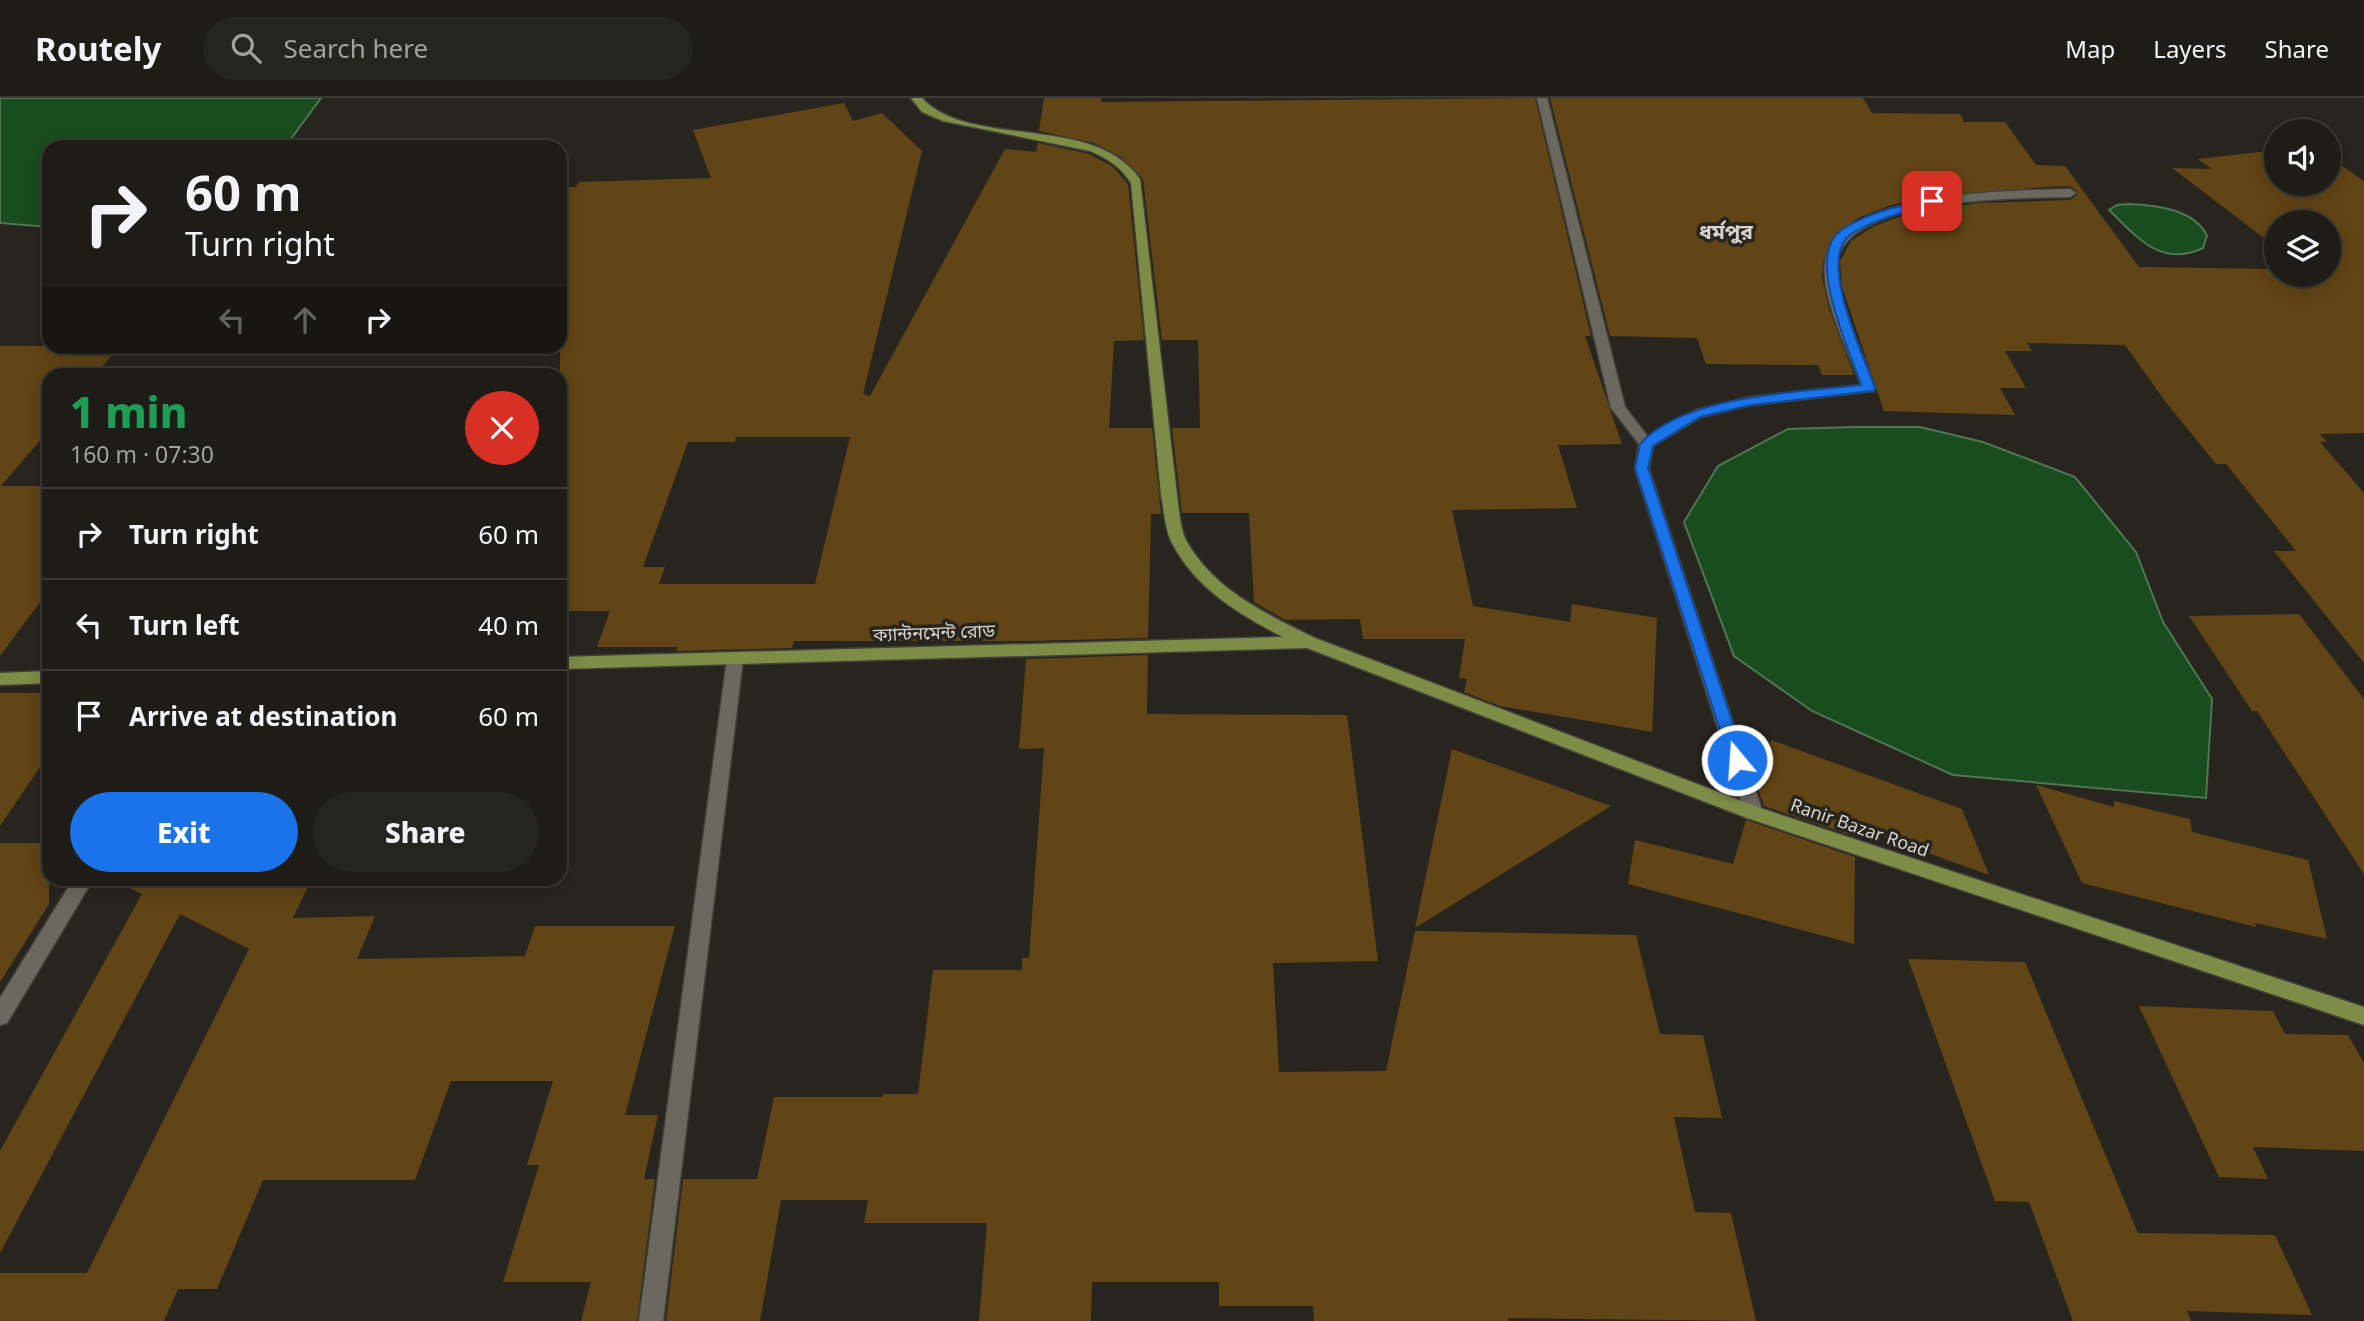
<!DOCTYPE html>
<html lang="en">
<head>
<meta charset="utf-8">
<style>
	body { margin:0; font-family:"Noto Sans","Noto Sans Bengali",sans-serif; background:#25251f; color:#f1f3f6; height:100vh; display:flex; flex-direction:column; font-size:26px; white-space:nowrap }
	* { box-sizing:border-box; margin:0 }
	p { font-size:23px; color:#a0a1a1 }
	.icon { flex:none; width:38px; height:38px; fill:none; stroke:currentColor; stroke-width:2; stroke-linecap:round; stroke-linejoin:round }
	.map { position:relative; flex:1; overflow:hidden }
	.panel { position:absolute; left:42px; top:270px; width:525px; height:518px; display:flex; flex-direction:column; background:#1d1c16; border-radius:21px; box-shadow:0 4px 18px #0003,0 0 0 2px #3b3a35 }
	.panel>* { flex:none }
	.top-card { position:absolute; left:42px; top:42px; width:525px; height:214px; border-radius:21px; box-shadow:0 4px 18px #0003,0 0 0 2px #3b3a35; background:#1d1c16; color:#f1f3f6; overflow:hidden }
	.tools { position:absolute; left:2264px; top:21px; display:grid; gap:14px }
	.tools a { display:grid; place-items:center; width:77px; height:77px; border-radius:50%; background:#1d1c16; box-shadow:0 4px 18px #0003,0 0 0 2px #3b3a35; font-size:35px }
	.pin { position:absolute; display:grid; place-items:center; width:60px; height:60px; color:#fff; margin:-30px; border-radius:14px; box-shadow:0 4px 10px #0006 }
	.me { position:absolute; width:77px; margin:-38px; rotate:342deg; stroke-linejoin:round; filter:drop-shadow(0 0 5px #0008) }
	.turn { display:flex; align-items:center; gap:24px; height:147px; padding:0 28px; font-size:32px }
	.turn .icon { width:91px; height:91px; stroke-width:2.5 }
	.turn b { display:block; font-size:49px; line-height:60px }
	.lanes { display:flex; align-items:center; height:66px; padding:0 28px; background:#0003; justify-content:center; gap:35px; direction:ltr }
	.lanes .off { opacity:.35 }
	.round { display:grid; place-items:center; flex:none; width:74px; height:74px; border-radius:37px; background:#25251f }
	.headline { display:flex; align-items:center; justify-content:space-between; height:119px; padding:0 28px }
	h1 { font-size:42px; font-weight:800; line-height:52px; color:#1e9e55 }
	.button { display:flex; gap:14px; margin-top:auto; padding:14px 28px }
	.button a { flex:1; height:80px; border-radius:42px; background:#1a73e8; color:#fff; font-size:28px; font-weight:800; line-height:80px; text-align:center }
	.button a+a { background:#25251f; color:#f1f3f6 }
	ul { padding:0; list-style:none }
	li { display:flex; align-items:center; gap:21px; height:91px; padding:0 28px; border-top:2px solid #3b3a35 }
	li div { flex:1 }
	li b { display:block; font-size:26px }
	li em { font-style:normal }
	header { display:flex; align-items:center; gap:42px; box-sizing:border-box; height:98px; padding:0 35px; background:#1d1c16; border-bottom:2px solid #3b3a35 }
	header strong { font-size:33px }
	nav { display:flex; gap:38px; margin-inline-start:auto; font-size:24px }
	.search { width:490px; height:63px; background:#25251f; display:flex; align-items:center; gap:18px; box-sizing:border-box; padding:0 24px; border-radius:38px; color:#a0a1a1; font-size:26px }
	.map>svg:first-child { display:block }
	.water { fill:#194d1f; stroke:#517654; stroke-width:2 }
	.building { fill:#624516; fill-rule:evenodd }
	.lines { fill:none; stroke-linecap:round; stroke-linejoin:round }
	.minor-casing { stroke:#43413b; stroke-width:3 }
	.major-casing { stroke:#43413b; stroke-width:3 }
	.minor { fill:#6b695f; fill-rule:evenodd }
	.major { fill:#7d8d46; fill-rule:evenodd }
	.route { fill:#1a73e8; stroke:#114b97; stroke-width:2 }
	.labels { text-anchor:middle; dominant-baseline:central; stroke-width:7; stroke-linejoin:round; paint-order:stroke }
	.street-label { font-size:18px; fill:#d5d4ce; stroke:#27251d }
	.far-district-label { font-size:21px; font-weight:bold; fill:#d5d4ce; stroke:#27251d }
</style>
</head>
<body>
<header>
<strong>Routely</strong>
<div class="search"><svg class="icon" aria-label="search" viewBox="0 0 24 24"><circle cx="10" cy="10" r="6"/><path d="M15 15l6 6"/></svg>Search here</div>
<nav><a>Map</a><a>Layers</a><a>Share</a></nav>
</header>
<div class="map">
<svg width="2364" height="1223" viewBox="0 0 2364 1223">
	<rect width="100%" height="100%" fill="#27251d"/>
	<g class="water">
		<polygon points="0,0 321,0 285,49 49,49 49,129 0,125"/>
		<path d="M2128,106C2155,107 2195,111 2207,138L2203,150C2161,170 2137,139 2109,112L2117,107Z"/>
		<polygon points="1852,329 1920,329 1983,344 2075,379 2136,454 2163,524 2212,601 2206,700 1953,677 1812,613 1734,558 1684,424 1718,368 1788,331"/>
	</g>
	<g class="building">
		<polygon points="1044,0 1101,0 1101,4 1535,0 1591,238 1585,238 1622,346 1558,347 1577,410 1452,412 1473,508 1570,524 1572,506 1657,520 1652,634 1500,608 1464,594 1467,581 1459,580 1465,541 1363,541 1360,521 1285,522 1254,504 1249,415 1182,415 1172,330 1200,330 1198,242 1162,242 1143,81 1121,59 1094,45 1039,33"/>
		<polygon points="1550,0 1863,0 1872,15 1960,16 1964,24 2005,24 2036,67 2065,68 2139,169 2277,171 2277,177 2329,177 2329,124 2277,124 2277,150 2172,70 2212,71 2198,61 2277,52 2277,86 2329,86 2329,59 2364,83 2364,335 2320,336 2327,344 2320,344 2364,395 2364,565 2274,453 2296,453 2226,366 2216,366 2165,303 2125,247 2027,245 2032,253 2005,253 2026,290 2000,290 2015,317 1884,313 1842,189 1840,163 1851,143 1874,128 1905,117 1978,105 2070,102 2077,97 2077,93 2070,88 2044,89 1930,99 1891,107 1858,120 1834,139 1823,164 1822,179 1829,211 1854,277 1822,277 1818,267 1706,266 1697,240 1610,238"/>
		<path d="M844,5L853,23L882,15L922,53L863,296L870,298L1005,51L1036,54L1038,45L1089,56L1112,68L1128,86L1144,242L1114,243L1109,330H1152L1161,416H1151L1148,540L1027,543H794L792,550L676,553L677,549H597L610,513H560V89H576L579,84L711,80L693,32ZM736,339H850L815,486H659L665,469H643L688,344H735Z"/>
		<polygon points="0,248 120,248 96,276 49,276 49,332 1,388 49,388 49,492 0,558"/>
		<polygon points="2299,516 2364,601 2364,776 2257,613 2252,613 2189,518"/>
		<polygon points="1148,557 1147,616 1347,617 1378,863 1273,865 1279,974 1386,973 1415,833 1636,837 1660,936 1703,937 1722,1020 1674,1019 1695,1114 1731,1115 1756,1223 1508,1220 1509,1223 1314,1223 1313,1208 1219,1208 1219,1184 1092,1184 1091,1223 979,1223 987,1125 864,1125 868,1102 781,1102 760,1223 666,1223 683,1081 757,1081 774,999 883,999 883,996 918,996 933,872 1022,872 1022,860 1029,860 1044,650 1019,651 1026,561"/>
		<polygon points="0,595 49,595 49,656 0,728"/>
		<polygon points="1771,642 1962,711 1989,777 1856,729 1856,739 1764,708 1757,688"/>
		<polygon points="1452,651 1611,708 1415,830"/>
		<polygon points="2036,687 2114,709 2114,703 2190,721 2192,734 2308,762 2327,841 2255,825 2256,829 2082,785"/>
		<polygon points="1746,722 1855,759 1854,846 1628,786 1635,742 1733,766"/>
		<polygon points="0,745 49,745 49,806 0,884"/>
		<polygon points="221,780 312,780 293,820 375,818 357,861 525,858 535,828 675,828 625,1017 658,1017 644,1081 655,1081 637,1223 581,1223 591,1184 503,1184 539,1067 527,1067 553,983 451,983 415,1082 263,1082 217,1191 178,1191 164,1223 0,1223 0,1175 87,1175 249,851 180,816 0,1155 0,1053 142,796 123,787 218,787"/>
		<polygon points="1908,861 2025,864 2138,1135 2275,1137 2312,1217 2187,1213 2191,1223 2073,1223 2029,1104 1995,1103"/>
		<polygon points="2139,908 2273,913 2285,936 2348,937 2364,965 2364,1053 2253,1049 2268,1081 2219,1079"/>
	</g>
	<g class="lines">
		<defs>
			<g id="minor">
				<path d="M1537,0H1547L1625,309L1648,339L1696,312L1751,299L1861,287C1848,253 1821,200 1825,165C1833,92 2016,93 2070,91L2076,95L2070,99C2019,100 1852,99 1837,162C1831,190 1865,262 1876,290L1874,293L1751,307L1701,319L1653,348L1649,371L1763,715L1761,720H1747L1745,715L1635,371L1639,346L1611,310Z"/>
				<polygon points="735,555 743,561 663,1223 639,1223 727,561"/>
				<polygon points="74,780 94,780 7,925 0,927 0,900"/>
			</g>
			<g id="major">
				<path d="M911,0H922C970,52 1093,14 1140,81L1177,397C1179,411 1180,432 1187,444C1215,493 1267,516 1315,540L1760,710L2364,909V927L1747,720L1307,550L560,571V559L1283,539C1240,517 1195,490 1172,445C1165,432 1164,412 1161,397L1131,85C1120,68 1108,61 1090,53L943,23L922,14Z"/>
				<polygon points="49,573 49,585 0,587 0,575"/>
			</g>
		</defs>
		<use href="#minor" class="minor-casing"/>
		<use href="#major" class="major-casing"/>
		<use href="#minor" class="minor"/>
		<use href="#major" class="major"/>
	</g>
	<path class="route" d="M1932,100L1937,103L1936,105C1908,114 1874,120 1850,137C1817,161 1864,259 1875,290L1873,293L1751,307L1700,319L1653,348L1648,370L1745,662L1737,668L1731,666L1635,370L1640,346C1683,297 1799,294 1861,287C1850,253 1805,160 1840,133C1865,115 1903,107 1932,100Z"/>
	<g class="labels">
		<g class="street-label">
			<text transform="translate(934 534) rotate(-2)">ক্যান্টনমেন্ট রোড</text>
			<text transform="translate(1860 729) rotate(19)">Ranir Bazar Road</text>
		</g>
		<g class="far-district-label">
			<text x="1726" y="133">ধর্মপুর</text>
		</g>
	</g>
</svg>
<div class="tools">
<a><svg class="icon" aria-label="sound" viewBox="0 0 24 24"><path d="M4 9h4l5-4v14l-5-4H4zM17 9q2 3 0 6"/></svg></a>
<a><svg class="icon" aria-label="layers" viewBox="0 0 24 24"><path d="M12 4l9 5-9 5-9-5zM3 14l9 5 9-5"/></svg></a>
</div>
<div class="pin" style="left:1932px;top:103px;background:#d93025"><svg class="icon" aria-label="arrive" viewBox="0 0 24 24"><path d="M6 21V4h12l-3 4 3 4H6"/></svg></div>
<svg class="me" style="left:1737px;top:662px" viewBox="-20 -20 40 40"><circle r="17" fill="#1a73e8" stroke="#fff" stroke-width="3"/><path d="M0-11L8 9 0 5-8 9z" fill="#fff"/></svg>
<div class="top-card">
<div class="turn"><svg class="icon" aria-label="right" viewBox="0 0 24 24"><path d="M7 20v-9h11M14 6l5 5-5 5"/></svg><div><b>60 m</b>Turn right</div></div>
<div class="lanes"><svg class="icon off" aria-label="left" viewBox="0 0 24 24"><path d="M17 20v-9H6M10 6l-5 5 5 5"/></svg><svg class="icon off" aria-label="ahead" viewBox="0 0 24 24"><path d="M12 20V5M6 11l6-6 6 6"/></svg><svg class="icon" aria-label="right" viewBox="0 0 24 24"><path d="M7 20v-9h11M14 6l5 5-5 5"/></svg></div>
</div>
<section class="panel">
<div class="headline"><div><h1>1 min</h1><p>160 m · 07:30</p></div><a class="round" style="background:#d93025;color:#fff"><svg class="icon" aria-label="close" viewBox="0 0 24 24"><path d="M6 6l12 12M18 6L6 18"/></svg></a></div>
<ul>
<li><svg class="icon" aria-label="right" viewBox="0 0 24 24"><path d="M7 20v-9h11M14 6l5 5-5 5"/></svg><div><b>Turn right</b></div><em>60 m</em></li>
<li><svg class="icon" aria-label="left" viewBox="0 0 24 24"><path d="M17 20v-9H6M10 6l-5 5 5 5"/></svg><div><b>Turn left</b></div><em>40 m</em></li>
<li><svg class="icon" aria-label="arrive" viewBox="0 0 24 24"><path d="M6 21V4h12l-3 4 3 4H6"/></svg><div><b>Arrive at destination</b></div><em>60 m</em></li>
</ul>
<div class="button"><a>Exit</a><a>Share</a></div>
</section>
</div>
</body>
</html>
